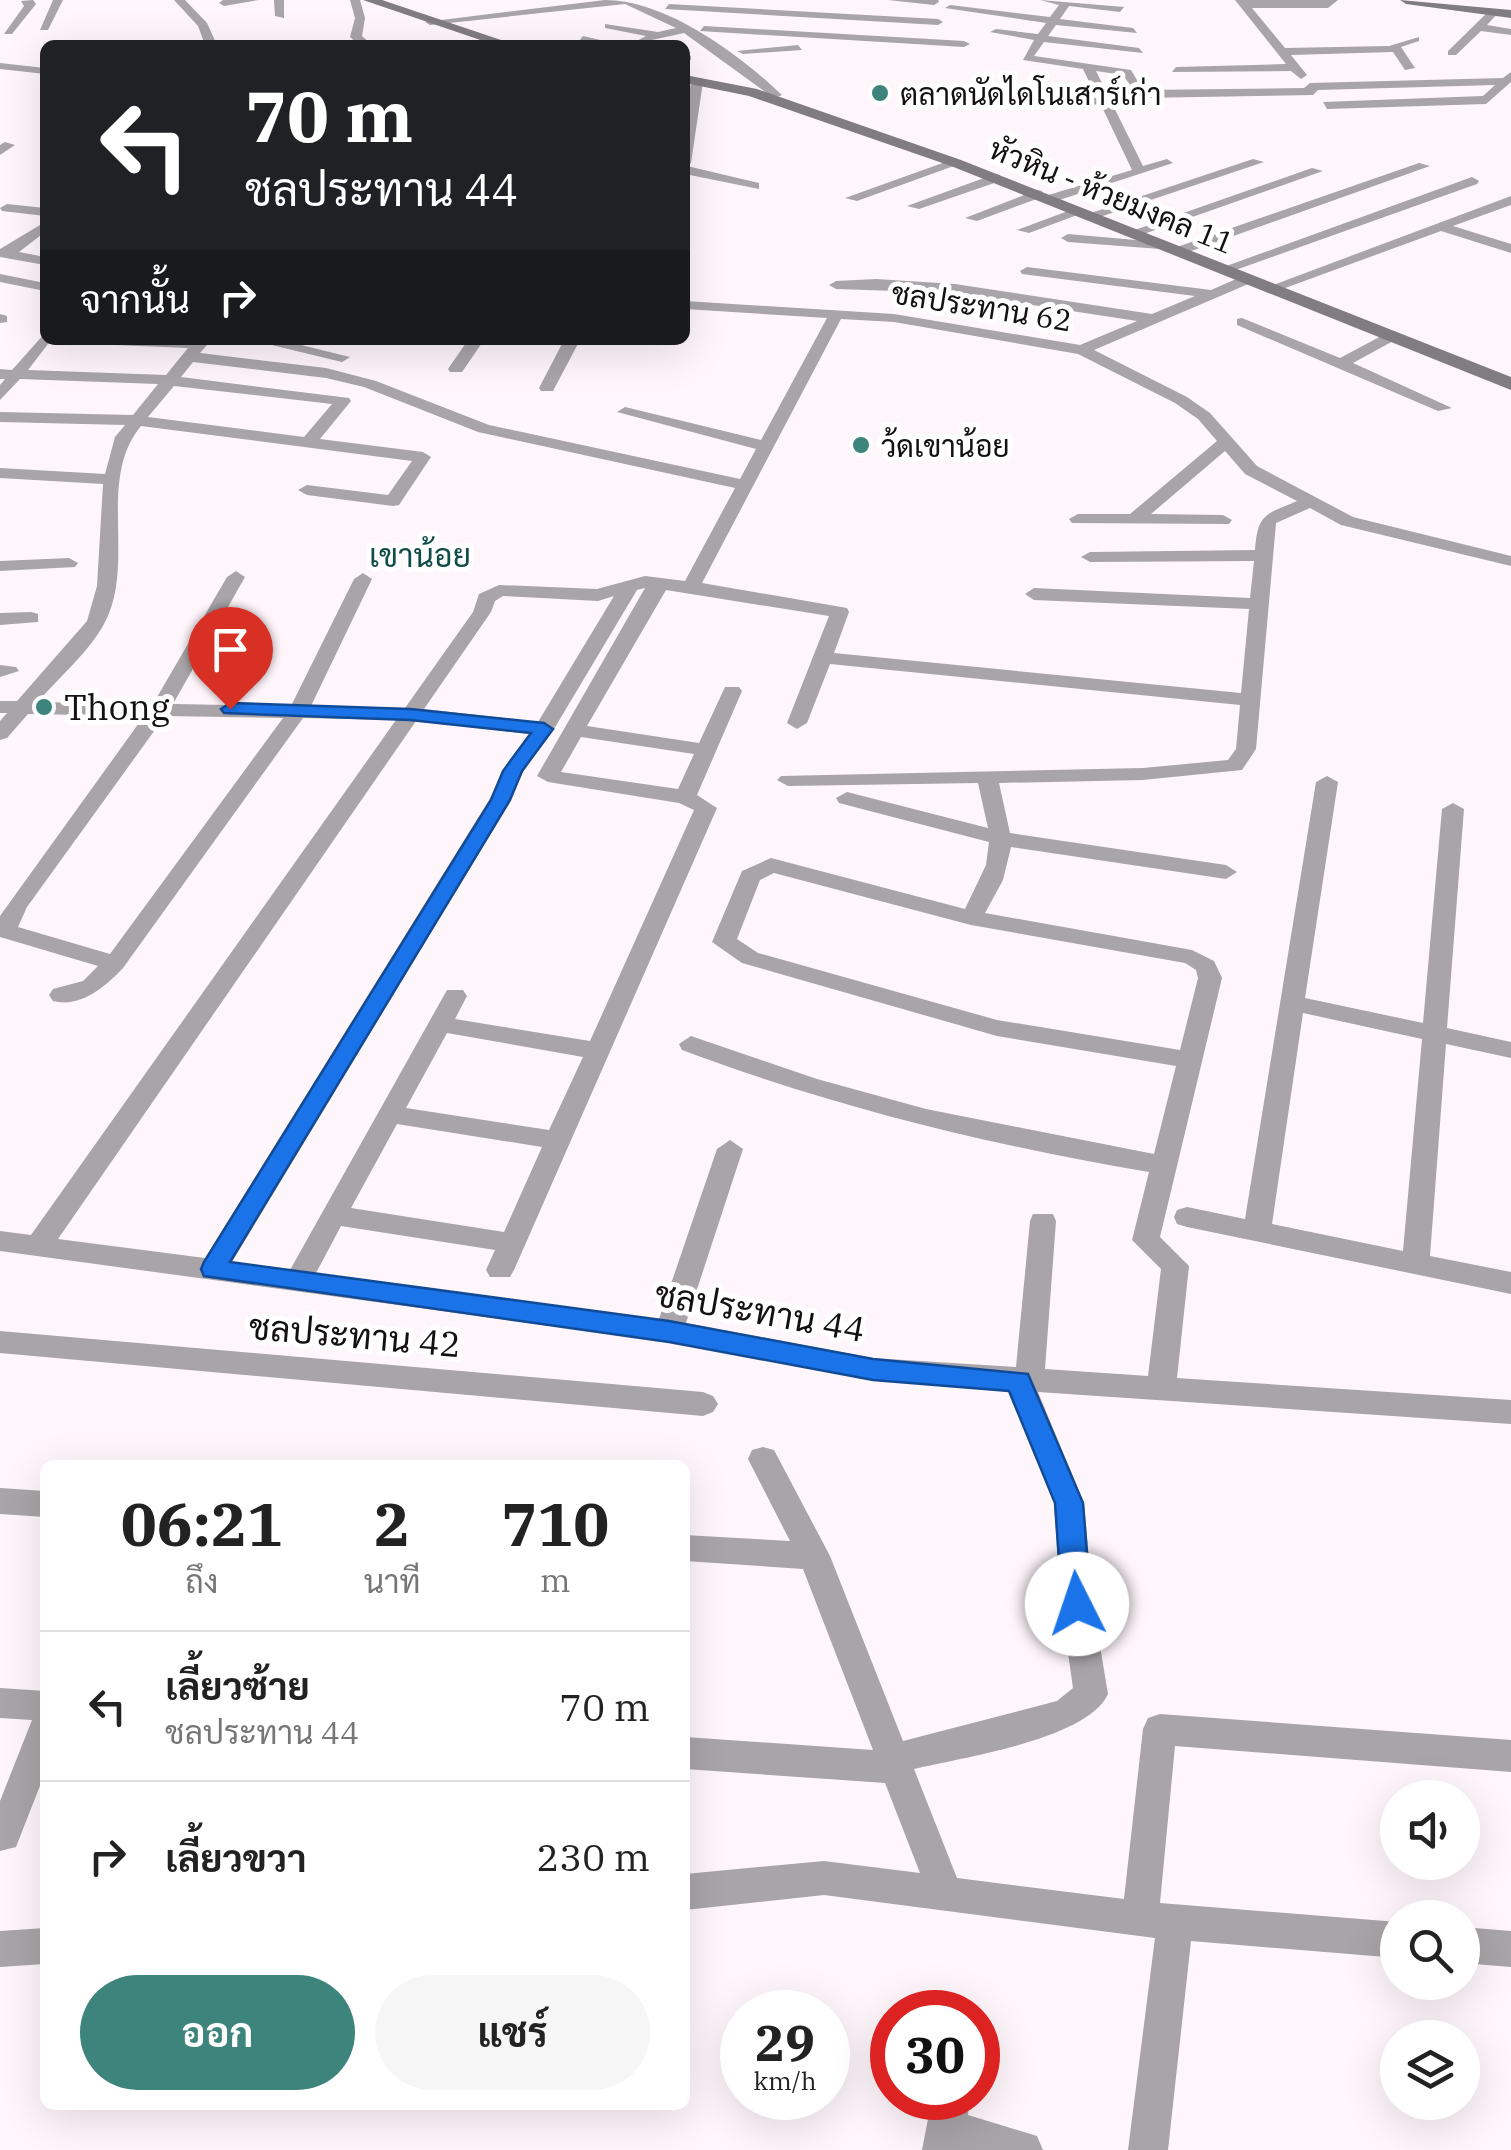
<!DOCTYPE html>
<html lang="th">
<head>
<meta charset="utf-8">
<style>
	body { margin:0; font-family:"IBM Plex Serif",Sarabun,serif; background:#f6f6f6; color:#222; height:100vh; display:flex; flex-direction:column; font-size:38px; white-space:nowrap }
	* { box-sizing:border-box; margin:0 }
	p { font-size:32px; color:#767676 }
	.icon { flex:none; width:55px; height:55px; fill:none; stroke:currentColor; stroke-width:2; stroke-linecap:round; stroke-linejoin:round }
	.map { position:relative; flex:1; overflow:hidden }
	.drawer { position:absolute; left:40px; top:1460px; width:650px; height:650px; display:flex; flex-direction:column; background:#fff; border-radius:15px; box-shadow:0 10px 40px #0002 }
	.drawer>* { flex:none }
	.top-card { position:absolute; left:40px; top:40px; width:650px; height:305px; border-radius:15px; box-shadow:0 10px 40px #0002; background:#202124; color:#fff; overflow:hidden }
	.buttons { position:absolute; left:1380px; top:1780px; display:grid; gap:20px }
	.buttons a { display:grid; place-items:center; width:100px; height:100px; border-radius:50%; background:#fff; box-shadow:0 10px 40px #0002; font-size:50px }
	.speed { position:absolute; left:720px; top:1990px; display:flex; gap:20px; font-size:50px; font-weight:700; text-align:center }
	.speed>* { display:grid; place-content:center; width:130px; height:130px; border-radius:50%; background:#fff; box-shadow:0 10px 40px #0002; line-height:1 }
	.speed small { font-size:25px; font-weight:400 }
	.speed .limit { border:15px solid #d22; background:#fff; color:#111 }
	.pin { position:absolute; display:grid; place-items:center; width:85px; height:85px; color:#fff; margin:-102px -42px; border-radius:50% 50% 50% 0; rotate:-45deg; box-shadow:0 0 10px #0007 }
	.pin .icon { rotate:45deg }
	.me { position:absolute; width:110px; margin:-55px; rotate:356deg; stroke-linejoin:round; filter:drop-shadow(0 0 8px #0008) }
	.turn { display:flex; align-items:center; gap:35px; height:210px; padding:0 40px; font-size:45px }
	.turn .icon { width:130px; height:130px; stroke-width:2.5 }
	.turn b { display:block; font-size:70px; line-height:85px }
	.then { display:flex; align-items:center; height:95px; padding:0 40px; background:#0003; gap:20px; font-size:38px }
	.eta { display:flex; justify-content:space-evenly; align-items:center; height:170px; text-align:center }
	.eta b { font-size:60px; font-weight:700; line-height:70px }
	.button { display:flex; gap:20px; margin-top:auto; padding:20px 40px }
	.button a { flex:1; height:115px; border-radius:60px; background:#3d847d; color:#fff; font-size:40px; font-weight:700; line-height:115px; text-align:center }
	.button a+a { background:#f6f6f6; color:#222 }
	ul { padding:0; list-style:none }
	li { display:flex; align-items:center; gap:30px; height:150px; padding:0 40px; border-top:2px solid #e0e0e0 }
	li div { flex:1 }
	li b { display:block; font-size:38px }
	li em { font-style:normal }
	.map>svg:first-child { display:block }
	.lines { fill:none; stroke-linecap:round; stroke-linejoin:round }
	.street { fill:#a8a4a7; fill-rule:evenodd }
	.secondary { fill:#817c7f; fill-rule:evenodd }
	.route { fill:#1a73e8; stroke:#114b97; stroke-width:2.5 }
	.poi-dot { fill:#3d847d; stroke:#fff; stroke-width:4 }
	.labels { text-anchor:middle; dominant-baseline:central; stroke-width:10; stroke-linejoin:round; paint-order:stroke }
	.far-poi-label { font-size:30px; fill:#141113; stroke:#fff; text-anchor:start }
	.far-street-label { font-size:30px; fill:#141113; stroke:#fff }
	.far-neighbourhood-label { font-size:32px; fill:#114d48; stroke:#fff }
	.poi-label { font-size:35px; fill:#141113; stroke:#fff; text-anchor:start }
	.street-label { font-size:35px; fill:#141113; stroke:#fff }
</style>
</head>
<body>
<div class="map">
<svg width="1511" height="2150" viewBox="0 0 1511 2150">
	<rect width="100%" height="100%" fill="#fff6fc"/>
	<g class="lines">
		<g class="street">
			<polygon points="33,0 36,4 12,34 4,34 24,6 21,1"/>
			<polygon points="53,0 63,0 48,30 40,30"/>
			<polygon points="174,0 185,0 207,23 217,45 205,45 198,26"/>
			<polygon points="223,0 259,0 224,6 219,3"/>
			<polygon points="274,0 284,0 284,18 275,16"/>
			<polygon points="350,0 360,0 365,18 362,36 372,45 359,45 350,37 355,18"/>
			<path d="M605,0C666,0 739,54 782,95L766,101L768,94L684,33L629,45L646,36L605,28V24L658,32L676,28L625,4L430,25L425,22Z"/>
			<polygon points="888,0 938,0 939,2 934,5"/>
			<polygon points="1040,0 1124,7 1120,12 1069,6 1060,19 1133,28 1137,33 1056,25 1048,36 1139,48 1143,53 1044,42 1034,56 1131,70 1143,90 1304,88 1310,83 1503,78 1511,72 1511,82 1486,104 1327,109 1323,102 1483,96 1495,85 1318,90 1313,95 1139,98 1123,75 1096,71 1143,166 1167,159 1173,163 1050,203 1045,202 1045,196 1132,170 1101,105 1016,98 1022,94 1097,98 1083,69 1023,60 1034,40 990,32 996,29 1038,34 1046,23 945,8 950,5 1050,17 1059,5"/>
			<polygon points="1235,0 1338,0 1328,8 1252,8 1285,48 1389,46 1419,37 1419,41 1401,47 1415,68 1405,70 1393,52 1291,55 1307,75 1301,79 1291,71 1172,72 1176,67 1286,64"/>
			<polygon points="669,4 938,19 943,22 938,25 665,9"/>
			<polygon points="1490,10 1499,12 1487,25 1511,29 1511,35 1481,31 1456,55 1448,55 1448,51"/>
			<polygon points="704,26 964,41 970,44 964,47 700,31"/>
			<polygon points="583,36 622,45 579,41"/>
			<polygon points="132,42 137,43 139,45 126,45"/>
			<polygon points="798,45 802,50 743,54 737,51"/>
			<polygon points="685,54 691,56 691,60 685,61"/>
			<polygon points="0,63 45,68 45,74 0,69"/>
			<polygon points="697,78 703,82 691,163 687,166 759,183 759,189 685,174 685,121 691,82"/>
			<polygon points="5,142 15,145 0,155 0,145"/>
			<polygon points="1253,159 1264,162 1097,218 1085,215"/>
			<polygon points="951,160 962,163 857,201 845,198"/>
			<polygon points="1419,163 1430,166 1180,255 1173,250 1068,242 1061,238 1068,234 1170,243 1177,247"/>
			<polygon points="1312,168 1323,171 1141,235 1129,232"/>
			<polygon points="995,174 1000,175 1000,181 919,209 907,206"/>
			<polygon points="1472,177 1479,181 1477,184 1230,272 1218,269"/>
			<polygon points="1037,190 1042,191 1042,197 977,221 965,218"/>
			<polygon points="1511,196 1511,205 1453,226 1511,244 1511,253 1441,231 1277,291 1265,288"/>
			<polygon points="7,204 45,208 45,216 2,211 0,208"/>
			<polygon points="1076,208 1088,211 1029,233 1017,230"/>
			<polygon points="45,222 45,232 19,252 45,257 45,265 0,257 0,249"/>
			<path d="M1027,267L1211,290L1243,276H1253V282L1094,350L1187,397L1210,413L1257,466L1353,517L1511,556V566L1341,525L1310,508L1276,523L1256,749L1242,770L1143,780L999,783L1010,833L1226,865L1237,872L1226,879L1011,847L1003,880L985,913L1192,950L1214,961L1222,978L1160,1237L1189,1266L1177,1378L1511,1400V1424L1038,1392L1084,1503L1093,1604L1108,1694C1087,1740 962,1757 914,1769L957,1878L1124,1899L1143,1729L1148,1718L1160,1714L1511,1740V1772L1175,1746L1160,1903L1398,1922V1958L1191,1941L1168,2150H1128L1155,1938L824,1895L685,1910V1874L824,1861L920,1873L885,1783L685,1769V1737L873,1750L803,1569L685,1561V1535L790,1541L748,1459L752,1450L763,1447L774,1450L830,1556L903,1741L1057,1701L1073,1688L1061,1604L1054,1503L1008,1390L873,1380L669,1342L0,1251V1231L31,1235L396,720L303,718L123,968C105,987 81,1008 53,1001L49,995L53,989L83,981L98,966L0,937V916L144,716L28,714L7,738L0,740V721L7,713H0V701H17L87,621L97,586L103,484L0,478V468L105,474L115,437L125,425L0,422V412L133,415L158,384L20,379L0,400V385L5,379H0V369L12,370L45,333V340H51L28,370L166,375L188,348L116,345L108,340H201L207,345L200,353L326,368L376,381L489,425L740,479L756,449L617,412L625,407L761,440L827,318L685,309V301L894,314L1080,345L1137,321L955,293L836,289L829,285L836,281L876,279L955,284L1152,314L1195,296L1022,274L1020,271ZM841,319L894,322L1078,354L1175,403L1198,419L1217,441L1130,514H1078L1069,519L1072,523L1229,524L1232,520L1223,515L1151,514L1225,451L1245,474L1297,501C1265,515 1258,513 1255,550L1090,552L1081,557L1090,562L1254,561L1250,598L1034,588L1025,594L1034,600L1249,609L1241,693L834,653L849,612L847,608L702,583ZM193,362L326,378L364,387L478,432L735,488L685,581L645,576L597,589L499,585L479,594L473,612L405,708L311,706L372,579L363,573L354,579L291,706L173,704L245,577L236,571L227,577L153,704L38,702C59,677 89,652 104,624C137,564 96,480 141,426L412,461L388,495L307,485L298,490L307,495L393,506L399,505L431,457L423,452L320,439L351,401L349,398L181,377ZM174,386L332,404L304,437L148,417ZM645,588L537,776L548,782L679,803L694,810L590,1041L455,1019L467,996L463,990H447L290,1270L232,1262L511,800L523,772L554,729L637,590ZM666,590L829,616L787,723L797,729L807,723L830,664L1240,705L1236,749L1228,760L1143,768L781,776L777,780L788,786L978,783L988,828L847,792L836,798L839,803L989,842L986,865L965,909L771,858L742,871L712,942L742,963L997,1036L1176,1066L1154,1154L926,1109L817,1079L691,1036L679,1044L682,1050C834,1107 990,1145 1149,1172L1132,1240L1161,1269L1148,1376L1045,1369L1056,1221L1053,1214H1033L1030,1221L1016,1367L873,1358L686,1323L743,1149L730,1140L717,1149L659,1319L316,1273L341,1226L495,1250L486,1270L490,1277H510L514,1270L717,808L697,795L742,691L739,687H725L699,743L587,726ZM503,596L598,601L614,596L538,722L424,709L491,612L495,601ZM165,716L283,718L110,954L18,927L27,907ZM416,721L530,734L503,771L489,800L205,1258L58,1239ZM581,737L694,754L678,789L561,772ZM774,873L971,925L1185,963L1196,970L1198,978L1180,1050L997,1020L758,953L737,939L760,880ZM447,1033L583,1057L549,1130L406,1108ZM397,1124L542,1147L504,1232L351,1208Z"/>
			<polygon points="0,274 45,283 45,291 0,282"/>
			<polygon points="0,314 7,316 7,322 0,323"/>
			<polygon points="1242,318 1340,358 1385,334 1395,334 1395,340 1353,363 1452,408 1438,411 1237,325 1237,319"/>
			<polygon points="251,340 281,340 350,357 342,362"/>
			<polygon points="468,340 484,340 462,372 450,372 448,369"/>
			<polygon points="564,340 580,340 553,391 541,391 539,388"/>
			<polygon points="69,558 78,563 75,567 0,571 0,561"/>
			<polygon points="31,612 38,614 38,622 0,625 0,613"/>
			<polygon points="0,665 16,667 19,671 0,677"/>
			<path d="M1327,776L1338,782L1305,998L1423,1023L1442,809L1453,803L1464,809L1447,1028L1511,1042V1058L1446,1044L1430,1256L1511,1272V1294L1187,1227L1177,1224L1174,1217L1177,1210L1187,1207L1245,1219L1316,782ZM1303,1013L1422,1039L1403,1251L1272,1224Z"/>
			<polygon points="0,1331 703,1392 713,1396 718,1404 713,1412 703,1416 0,1353"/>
			<polygon points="0,1488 45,1491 45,1517 0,1514"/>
			<polygon points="0,1688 45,1691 45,1773 16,1847 0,1851 0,1801 32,1720 0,1718"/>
			<polygon points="1462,1927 1511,1931 1511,1967 1462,1963"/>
			<polygon points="45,1928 45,1964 0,1967 0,1931"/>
			<polygon points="932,2098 970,2098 968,2115 1037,2136 1043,2150 922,2150"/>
		</g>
		<g class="secondary">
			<polygon points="363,0 382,0 516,45 495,45"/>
			<polygon points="1400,0 1511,10 1511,18 1406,4"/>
			<polygon points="685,75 757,89 961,160 1511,377 1511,390 951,166 749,96 685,83"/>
		</g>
	</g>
	<polygon class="route" points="230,703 410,709 544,723 553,729 522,771 510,800 230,1262 669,1321 873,1359 1028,1374 1083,1503 1091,1604 1087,1613 1077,1616 1066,1613 1062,1604 1055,1503 1009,1391 873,1380 669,1342 204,1276 201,1269 204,1262 491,800 503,771 531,733 410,720 224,713 221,709"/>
	<g class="poi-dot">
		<circle cx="880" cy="93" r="10"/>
		<circle cx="861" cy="445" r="10"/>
		<circle cx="44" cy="707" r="10"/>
	</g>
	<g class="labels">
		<g class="far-poi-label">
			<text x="900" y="93">ตลาดนัดไดโนเสาร์เก่า</text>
			<text x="881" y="445">ว้ดเขาน้อย</text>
		</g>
		<g class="far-street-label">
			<text transform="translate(1112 195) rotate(22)">หัวหิน - ห้วยมงคล 11</text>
			<text transform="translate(982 306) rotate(9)">ชลประทาน 62</text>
		</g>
		<g class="far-neighbourhood-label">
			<text x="420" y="555">เขาน้อย</text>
		</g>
		<g class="poi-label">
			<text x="64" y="707">Thong</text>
		</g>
		<g class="street-label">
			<text transform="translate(760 1311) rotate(10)">ชลประทาน 44</text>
			<text transform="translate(355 1335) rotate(5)">ชลประทาน 42</text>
		</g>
	</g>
</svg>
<div class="buttons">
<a><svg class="icon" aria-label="sound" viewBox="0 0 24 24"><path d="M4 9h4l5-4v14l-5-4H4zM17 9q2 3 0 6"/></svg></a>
<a><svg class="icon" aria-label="search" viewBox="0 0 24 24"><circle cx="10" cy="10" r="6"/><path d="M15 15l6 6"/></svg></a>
<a><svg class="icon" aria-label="layers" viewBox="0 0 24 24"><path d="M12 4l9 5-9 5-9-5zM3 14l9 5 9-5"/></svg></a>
</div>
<div class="speed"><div>29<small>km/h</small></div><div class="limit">30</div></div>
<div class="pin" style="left:230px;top:709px;background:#d93025"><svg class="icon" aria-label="arrive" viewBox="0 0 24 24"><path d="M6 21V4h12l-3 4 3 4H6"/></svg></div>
<svg class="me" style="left:1077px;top:1604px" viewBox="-20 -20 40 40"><circle r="19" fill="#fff"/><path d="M0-13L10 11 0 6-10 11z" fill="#1a73e8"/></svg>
<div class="top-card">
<div class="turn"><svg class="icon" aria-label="left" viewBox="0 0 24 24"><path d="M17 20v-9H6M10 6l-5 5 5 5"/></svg><div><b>70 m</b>ชลประทาน 44</div></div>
<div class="then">จากนั้น<svg class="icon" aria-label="right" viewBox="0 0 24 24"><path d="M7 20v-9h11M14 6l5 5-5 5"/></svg></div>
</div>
<section class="drawer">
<div class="eta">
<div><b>06:21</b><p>ถึง</p></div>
<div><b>2</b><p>นาที</p></div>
<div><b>710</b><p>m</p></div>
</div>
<ul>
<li><svg class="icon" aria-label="left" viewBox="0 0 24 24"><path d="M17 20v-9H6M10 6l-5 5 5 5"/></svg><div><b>เลี้ยวซ้าย</b><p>ชลประทาน 44</p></div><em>70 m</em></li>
<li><svg class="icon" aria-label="right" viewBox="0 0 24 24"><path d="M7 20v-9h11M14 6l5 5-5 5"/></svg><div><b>เลี้ยวขวา</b></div><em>230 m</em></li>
</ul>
<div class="button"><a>ออก</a><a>แชร์</a></div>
</section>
</div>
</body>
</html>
